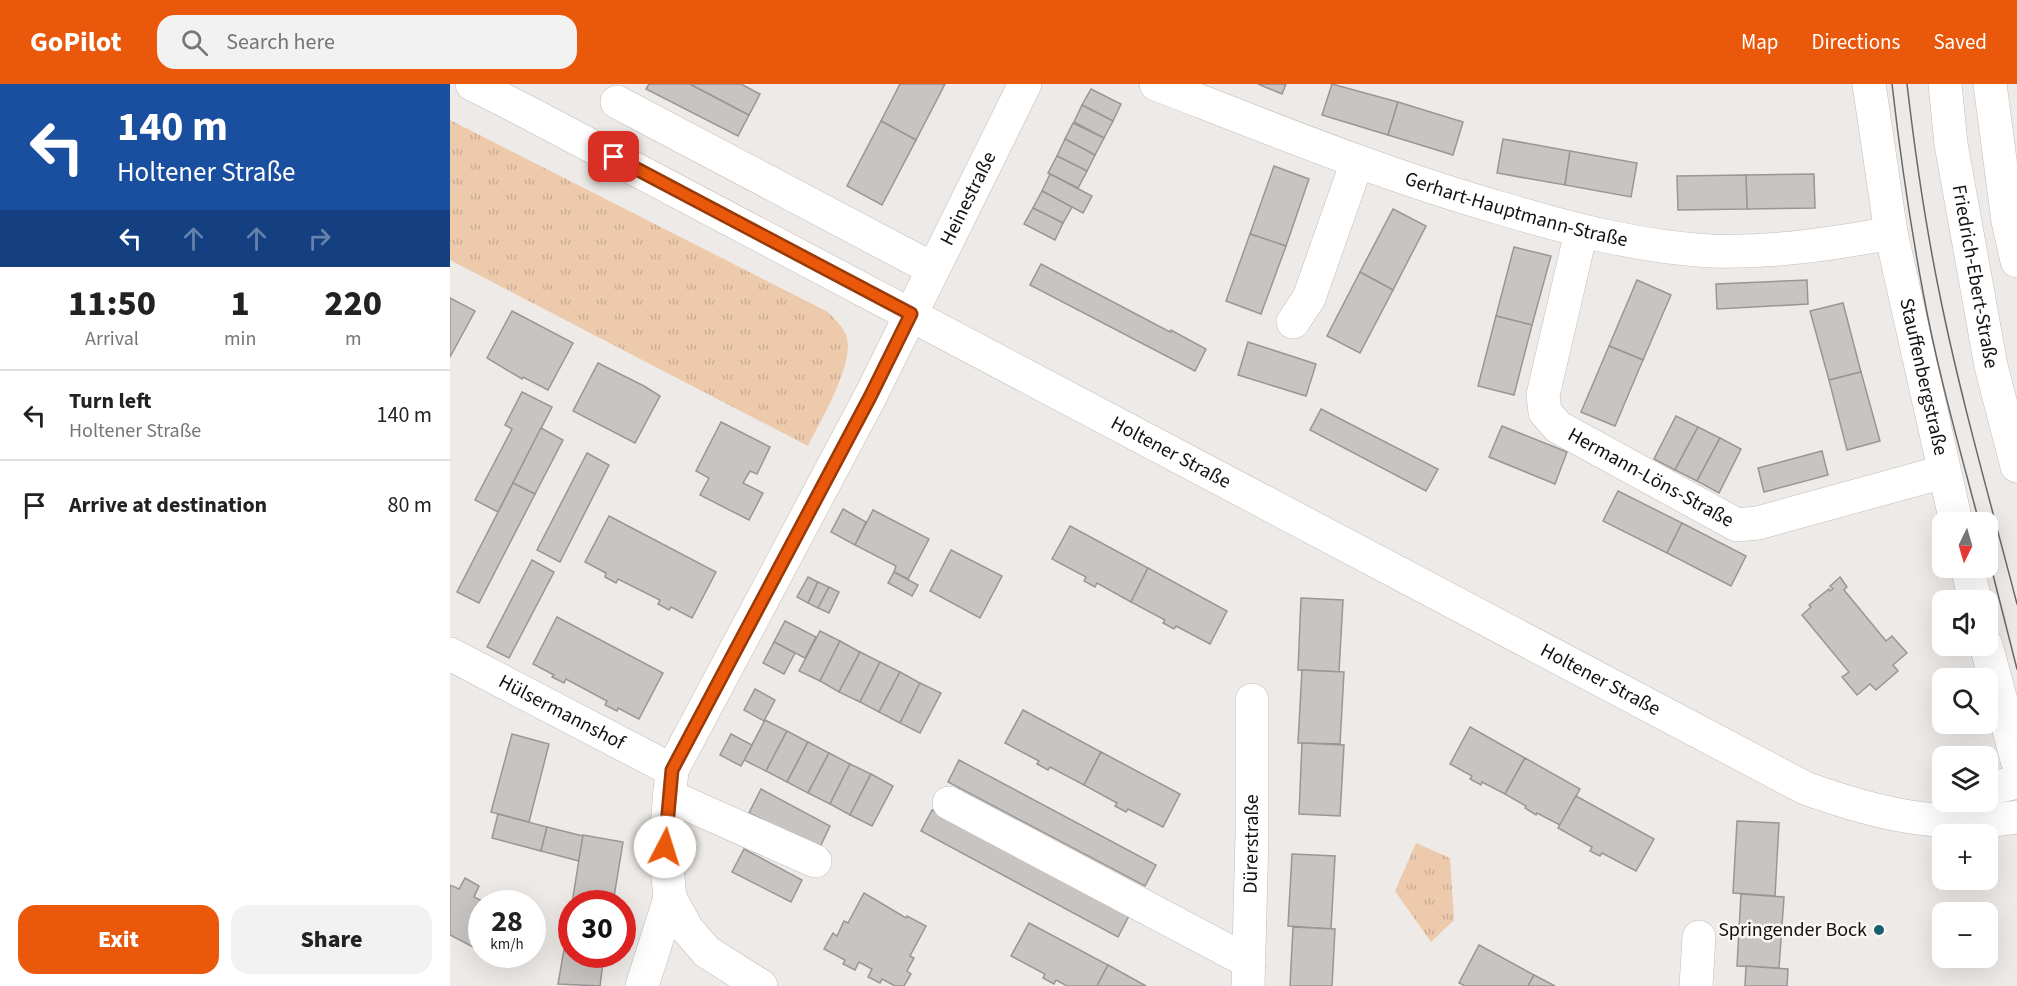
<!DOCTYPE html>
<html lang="en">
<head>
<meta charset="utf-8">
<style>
	body { margin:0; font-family:"Source Sans 3",sans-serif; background:#f2f2f2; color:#222; height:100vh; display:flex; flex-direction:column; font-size:22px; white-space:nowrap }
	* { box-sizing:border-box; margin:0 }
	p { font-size:20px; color:#767676 }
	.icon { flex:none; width:33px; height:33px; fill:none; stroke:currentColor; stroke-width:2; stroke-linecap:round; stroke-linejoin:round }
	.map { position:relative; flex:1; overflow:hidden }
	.sheet { display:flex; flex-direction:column; background:#fff; width:450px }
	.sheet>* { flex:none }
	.hud { background:#1a4fa0; color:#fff; overflow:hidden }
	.needle { width:39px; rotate:185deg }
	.fabs { position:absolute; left:1482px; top:428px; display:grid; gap:12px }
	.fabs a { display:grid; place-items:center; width:66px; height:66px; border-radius:12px; background:#fff; box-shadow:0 6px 24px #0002; font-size:30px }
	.speed { position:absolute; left:18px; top:806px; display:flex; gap:12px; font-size:30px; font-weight:700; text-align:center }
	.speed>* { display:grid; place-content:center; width:78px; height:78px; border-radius:50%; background:#fff; box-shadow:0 6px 24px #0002; line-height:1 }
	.speed small { font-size:15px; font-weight:400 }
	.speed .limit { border:9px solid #d22; background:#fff; color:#111 }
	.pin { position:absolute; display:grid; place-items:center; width:51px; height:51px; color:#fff; margin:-26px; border-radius:12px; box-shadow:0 3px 9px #0006 }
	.me { position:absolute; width:66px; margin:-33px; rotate:5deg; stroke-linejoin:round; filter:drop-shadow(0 0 4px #0008) }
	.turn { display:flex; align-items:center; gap:21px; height:126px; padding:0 18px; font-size:27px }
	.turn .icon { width:78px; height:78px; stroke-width:2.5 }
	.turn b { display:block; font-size:42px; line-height:51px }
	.lanes { display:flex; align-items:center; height:57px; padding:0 18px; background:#0003; justify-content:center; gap:30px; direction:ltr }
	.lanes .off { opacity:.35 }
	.eta { display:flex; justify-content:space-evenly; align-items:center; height:102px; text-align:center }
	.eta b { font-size:36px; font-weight:800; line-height:42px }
	.cta { display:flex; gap:12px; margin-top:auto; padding:12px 18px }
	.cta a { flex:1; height:69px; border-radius:18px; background:#ea580c; color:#fff; font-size:24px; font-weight:800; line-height:69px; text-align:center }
	.cta a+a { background:#f2f2f2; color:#222 }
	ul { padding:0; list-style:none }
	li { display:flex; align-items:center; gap:18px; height:90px; padding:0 18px; border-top:2px solid #e0e0e0 }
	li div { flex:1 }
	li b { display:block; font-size:22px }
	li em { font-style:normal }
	header { display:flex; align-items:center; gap:36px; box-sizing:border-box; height:84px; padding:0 30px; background:#ea580c; color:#fff }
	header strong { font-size:28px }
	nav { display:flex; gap:33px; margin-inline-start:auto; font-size:21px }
	.search { width:420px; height:54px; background:#f2f2f2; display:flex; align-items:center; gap:15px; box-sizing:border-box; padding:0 21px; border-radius:18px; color:#767676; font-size:22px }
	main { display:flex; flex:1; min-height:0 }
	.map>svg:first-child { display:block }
	.park { fill:url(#park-tufts) }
	.building { fill:#c8c4c2; stroke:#999694; stroke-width:1.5 }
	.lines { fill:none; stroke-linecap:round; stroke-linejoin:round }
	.minor-casing { stroke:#c0bdba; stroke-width:34 }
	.major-casing { stroke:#c0bdba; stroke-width:34 }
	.minor { stroke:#fff; stroke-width:33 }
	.major { stroke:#fff; stroke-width:33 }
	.tram { stroke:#6a6867; stroke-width:1.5 }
	.route-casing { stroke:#983908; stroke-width:15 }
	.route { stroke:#ea580c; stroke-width:10 }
	.poi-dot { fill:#17606f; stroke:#faf7f4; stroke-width:2 }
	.labels { text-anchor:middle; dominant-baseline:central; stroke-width:5; stroke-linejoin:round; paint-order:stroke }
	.street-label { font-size:20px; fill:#141212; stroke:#faf7f4 }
	.poi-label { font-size:20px; fill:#141212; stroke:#faf7f4; text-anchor:end }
</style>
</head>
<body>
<header>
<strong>GoPilot</strong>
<div class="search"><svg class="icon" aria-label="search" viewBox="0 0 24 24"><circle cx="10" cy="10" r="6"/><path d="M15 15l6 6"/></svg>Search here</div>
<nav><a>Map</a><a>Directions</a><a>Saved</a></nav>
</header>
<main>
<section class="sheet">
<div class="hud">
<div class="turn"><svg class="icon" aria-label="left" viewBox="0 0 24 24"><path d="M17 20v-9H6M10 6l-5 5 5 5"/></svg><div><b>140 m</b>Holtener Straße</div></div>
<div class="lanes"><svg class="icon" aria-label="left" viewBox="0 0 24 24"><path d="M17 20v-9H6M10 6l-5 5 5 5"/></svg><svg class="icon off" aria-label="ahead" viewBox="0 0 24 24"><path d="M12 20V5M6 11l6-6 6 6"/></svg><svg class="icon off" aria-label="ahead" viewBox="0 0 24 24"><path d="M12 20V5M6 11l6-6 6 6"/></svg><svg class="icon off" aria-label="right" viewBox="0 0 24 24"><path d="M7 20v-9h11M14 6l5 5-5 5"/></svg></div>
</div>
<div class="eta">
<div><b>11:50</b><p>Arrival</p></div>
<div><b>1</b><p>min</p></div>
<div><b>220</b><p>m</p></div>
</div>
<ul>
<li><svg class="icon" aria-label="left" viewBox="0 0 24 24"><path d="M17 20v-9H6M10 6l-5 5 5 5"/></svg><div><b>Turn left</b><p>Holtener Straße</p></div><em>140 m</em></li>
<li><svg class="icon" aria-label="arrive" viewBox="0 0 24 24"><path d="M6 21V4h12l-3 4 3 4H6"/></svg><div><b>Arrive at destination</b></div><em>80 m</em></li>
</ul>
<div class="cta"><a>Exit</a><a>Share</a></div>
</section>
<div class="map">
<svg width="1567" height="902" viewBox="0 0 1567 902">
	<defs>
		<pattern id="park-tufts" width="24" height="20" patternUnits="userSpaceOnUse" patternTransform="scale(1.5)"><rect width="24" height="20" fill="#eecaad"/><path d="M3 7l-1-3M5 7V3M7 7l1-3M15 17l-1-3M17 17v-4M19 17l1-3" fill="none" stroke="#cbac94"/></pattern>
	</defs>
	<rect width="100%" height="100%" fill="#edeae7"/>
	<g class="park">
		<path d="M0,36L378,228C385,236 394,243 397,254C404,281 370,337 358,362L0,176Z"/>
		<polygon points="966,759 1000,774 1004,836 981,858 945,807"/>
	</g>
	<g class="building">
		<polygon points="199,0 240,0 299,31 288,52 196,5"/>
		<polygon points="240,0 291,0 310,10 299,31"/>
		<polygon points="450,0 495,0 466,56 431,37"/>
		<polygon points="808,0 836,0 832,10"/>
		<polygon points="882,0 948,18 938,51 872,31"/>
		<polygon points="641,5 671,20 663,37 632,21"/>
		<polygon points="948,18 1013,38 1003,71 938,51"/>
		<polygon points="632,21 663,37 654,54 624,38"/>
		<polygon points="431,37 466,56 432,121 397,102"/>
		<polygon points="623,39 654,54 645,71 615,55"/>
		<polygon points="615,55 645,71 637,87 607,72"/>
		<polygon points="1053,55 1120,67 1115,101 1047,89"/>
		<polygon points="1120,67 1187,79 1181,113 1115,101"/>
		<polygon points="607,72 637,87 628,104 598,89"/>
		<polygon points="824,82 859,95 836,162 800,150"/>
		<polygon points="600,90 642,112 633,129 592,107"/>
		<polygon points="1364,90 1365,124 1297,125 1296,91"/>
		<polygon points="1296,91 1297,125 1228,126 1227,92"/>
		<polygon points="592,107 622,123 613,139 583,124"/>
		<polygon points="583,124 613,139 605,156 574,140"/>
		<polygon points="943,125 976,142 943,206 910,188"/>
		<polygon points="800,150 836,162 811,230 776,217"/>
		<polygon points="1064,163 1101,172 1082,241 1046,232"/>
		<polygon points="591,180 720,248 721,246 756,265 745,287 580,201"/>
		<polygon points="910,188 943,206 910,269 877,252"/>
		<polygon points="1187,196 1221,211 1193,276 1159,262"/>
		<polygon points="1357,196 1358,220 1267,225 1266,200"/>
		<polygon points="0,214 25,227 0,273"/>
		<polygon points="1393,219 1411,288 1379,296 1360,227"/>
		<polygon points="62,227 123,259 98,306 73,293 72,295 37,274"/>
		<polygon points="1046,232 1082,241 1064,311 1028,302"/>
		<polygon points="798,258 866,280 856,312 788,291"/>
		<polygon points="1159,262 1193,276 1165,342 1131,328"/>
		<polygon points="148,279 194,302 210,312 185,359 123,327"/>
		<polygon points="1411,288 1430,357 1397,366 1379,296"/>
		<polygon points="72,308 102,323 48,428 25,416 62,345 55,341"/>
		<polygon points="871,325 988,385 976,407 860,346"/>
		<polygon points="1226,332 1248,343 1225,386 1204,375"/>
		<polygon points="271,338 320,363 307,390 300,387 293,399 313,409 299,436 250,411 259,394 246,387"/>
		<polygon points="1052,342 1117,368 1105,400 1039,373"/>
		<polygon points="1248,343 1270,354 1247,397 1225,386"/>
		<polygon points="91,344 113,356 85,410 63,399"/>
		<polygon points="1270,354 1291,365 1269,409 1247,397"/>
		<polygon points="1372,367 1378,391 1314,408 1308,384"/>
		<polygon points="137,369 159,381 110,478 87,466"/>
		<polygon points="63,399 85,410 29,519 7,508"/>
		<polygon points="1168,407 1232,439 1217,469 1153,437"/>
		<polygon points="393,425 416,438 405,461 381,448"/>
		<polygon points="423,426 479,455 458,495 444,488 446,482 405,461"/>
		<polygon points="159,432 266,488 242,534 221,523 219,526 208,520 210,516 168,495 166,499 155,493 156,489 135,478"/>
		<polygon points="1232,439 1296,472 1281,502 1217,469"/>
		<polygon points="620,442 698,484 681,518 647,499 645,503 634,497 636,493 602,475"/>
		<polygon points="501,466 552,492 530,534 480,507"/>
		<polygon points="82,476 104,488 59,574 37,563"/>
		<polygon points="698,484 777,527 760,560 726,542 724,545 713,539 715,536 681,518"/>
		<polygon points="444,488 468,501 462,512 438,499"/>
		<polygon points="358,493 368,498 358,519 347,513"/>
		<polygon points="1390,493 1397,503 1394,506 1436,557 1442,552 1457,569 1443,581 1448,587 1426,606 1420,600 1407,611 1392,593 1399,588 1352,531 1361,523 1359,521 1379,505 1380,507 1383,505 1380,502"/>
		<polygon points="368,498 379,503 368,524 358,519"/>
		<polygon points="379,503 389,508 379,529 368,524"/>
		<polygon points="851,514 893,516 889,588 848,586"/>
		<polygon points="107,533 213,589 189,635 168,624 167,627 155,621 157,617 116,595 114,599 102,593 104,591 83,580"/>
		<polygon points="335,537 366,553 355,574 324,558"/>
		<polygon points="370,547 390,557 370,597 349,587"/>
		<polygon points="390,557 410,568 389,608 370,597"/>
		<polygon points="324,558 345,569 334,590 313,579"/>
		<polygon points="410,568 430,578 410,618 389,608"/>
		<polygon points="430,578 450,588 429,628 410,618"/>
		<polygon points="852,586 894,588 890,660 848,659"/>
		<polygon points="450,588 470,599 450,639 429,628"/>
		<polygon points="470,599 491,609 470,649 450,639"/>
		<polygon points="305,605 325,616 314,637 294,626"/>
		<polygon points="573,626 651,668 634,701 600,683 598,686 587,680 589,677 555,659"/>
		<polygon points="315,636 337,647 316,687 294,676"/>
		<polygon points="1020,643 1075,674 1055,710 1032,698 1031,701 1020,695 1022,692 1000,680"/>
		<polygon points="337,647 358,658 337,698 316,687"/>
		<polygon points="62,650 99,660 79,738 41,728"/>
		<polygon points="281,650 302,661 291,682 270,671"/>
		<polygon points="358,658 379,669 358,709 337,698"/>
		<polygon points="852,659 894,661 890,732 849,730"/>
		<polygon points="651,668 730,710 713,743 678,725 676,728 665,722 667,719 634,701"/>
		<polygon points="379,669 400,680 380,720 358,709"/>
		<polygon points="1075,674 1130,705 1110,741 1087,729 1086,731 1075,724 1076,722 1055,710"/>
		<polygon points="509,676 706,781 695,802 498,698"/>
		<polygon points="400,680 421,690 400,731 380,720"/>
		<polygon points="421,690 443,702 422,742 400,731"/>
		<polygon points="311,705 380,742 369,765 299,729"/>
		<polygon points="1126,712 1204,755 1186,787 1152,769 1150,772 1140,767 1142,763 1108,744"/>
		<polygon points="482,726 679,832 668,853 471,747"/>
		<polygon points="48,730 97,743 91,767 42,754"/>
		<polygon points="1287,737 1329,739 1325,812 1283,809"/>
		<polygon points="97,743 133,752 129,777 91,767"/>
		<polygon points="133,751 173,758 163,819 122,819"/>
		<polygon points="294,765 352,796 341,818 282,788"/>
		<polygon points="842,770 885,772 881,845 838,842"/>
		<polygon points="15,794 29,802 24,813 36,819 32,819 32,846 23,863 0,851 0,801 9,805"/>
		<polygon points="414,809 456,834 457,832 476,842 460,872 464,874 457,887 461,890 454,902 445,902 432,895 430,899 418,893 422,885 409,878 405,886 393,880 395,876 374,865 383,849 387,852 394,837 398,839"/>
		<polygon points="1291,810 1334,813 1329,884 1287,882"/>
		<polygon points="121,826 122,870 154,870 150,902 108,900"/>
		<polygon points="579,839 658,881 647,902 617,902 606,896 604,900 593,894 595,890 561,872"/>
		<polygon points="843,843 885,845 882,902 840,902"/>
		<polygon points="1029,861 1084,891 1078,902 1015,902 1009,899"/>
		<polygon points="658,881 696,902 647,902"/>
		<polygon points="1296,882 1338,885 1337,902 1295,902"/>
		<polygon points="1084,891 1105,902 1078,902"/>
	</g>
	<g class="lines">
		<defs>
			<g id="minor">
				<path id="s1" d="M22,0L79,29L1355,704C1427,730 1490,745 1567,733"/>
				<path id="s2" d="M706,0C822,45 937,92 1057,126C1124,146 1190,163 1261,167C1322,169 1382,160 1441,149"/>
				<path id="s3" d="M1419,0L1441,149L1506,438"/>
				<polyline points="1540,0 1558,137 1567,177"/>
				<polyline points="167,18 483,185"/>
				<path id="s4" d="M1131,148L1093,311L1095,328L1108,343L1287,441L1308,439L1493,388"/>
				<polyline points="843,238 859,214 907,78"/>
				<polyline points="1517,483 1525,516"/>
				<polyline points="1536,561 1567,676"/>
				<path id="s5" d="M0,570L222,686"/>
				<polyline points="1538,705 1567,698"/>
				<polyline points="219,712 365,777"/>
				<polyline points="499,719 799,878"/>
				<polyline points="192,902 220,814"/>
				<path id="s6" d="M311,902L257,868L237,845L220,814L215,763L222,686L420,313L575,0"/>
				<path id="s7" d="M798,902L802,752V616"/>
				<polyline points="1246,902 1249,853"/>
			</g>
			<g id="major">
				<path id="s8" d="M1495,0L1501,60L1541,282L1567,382"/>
			</g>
		</defs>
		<use href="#minor" class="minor-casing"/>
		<use href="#major" class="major-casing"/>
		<use href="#minor" class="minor"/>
		<use href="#major" class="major"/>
		<g class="tram">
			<path d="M1442,0C1450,70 1460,139 1473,208C1487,285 1509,362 1529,438"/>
			<path d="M1457,0C1465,69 1475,138 1489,207C1510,312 1540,416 1567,520"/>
			<polyline points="1538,471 1567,585"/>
		</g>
	</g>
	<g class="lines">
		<defs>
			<polyline id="route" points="164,73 461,230 420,313 222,686 215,763"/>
		</defs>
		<use href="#route" class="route-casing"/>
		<use href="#route" class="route"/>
	</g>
	<circle class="poi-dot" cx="1429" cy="846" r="6"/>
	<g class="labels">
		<g class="street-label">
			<text stroke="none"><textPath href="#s6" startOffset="902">Heinestraße</textPath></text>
			<text stroke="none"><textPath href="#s2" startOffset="382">Gerhart-Hauptmann-Straße</textPath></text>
			<text stroke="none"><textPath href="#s8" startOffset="195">Friedrich-Ebert-Straße</textPath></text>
			<text stroke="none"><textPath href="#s3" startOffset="298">Stauffenbergstraße</textPath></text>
			<text stroke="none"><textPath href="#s1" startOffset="790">Holtener Straße</textPath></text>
			<text stroke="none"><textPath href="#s4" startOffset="310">Hermann-Löns-Straße</textPath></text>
			<text stroke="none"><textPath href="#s1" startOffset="1276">Holtener Straße</textPath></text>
			<text stroke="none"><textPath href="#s5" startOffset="126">Hülsermannshof</textPath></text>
			<text stroke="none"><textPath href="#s7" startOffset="142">Dürerstraße</textPath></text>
		</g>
		<g class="poi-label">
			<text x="1417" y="846">Springender Bock</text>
		</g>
	</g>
</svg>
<div class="fabs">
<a><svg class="needle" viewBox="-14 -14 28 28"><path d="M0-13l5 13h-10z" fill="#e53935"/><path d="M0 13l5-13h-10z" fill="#767676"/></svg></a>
<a><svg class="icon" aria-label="sound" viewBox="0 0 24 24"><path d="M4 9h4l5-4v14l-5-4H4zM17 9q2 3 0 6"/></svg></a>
<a><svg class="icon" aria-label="search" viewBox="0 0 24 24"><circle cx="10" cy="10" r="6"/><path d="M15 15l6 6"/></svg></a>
<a><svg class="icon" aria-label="layers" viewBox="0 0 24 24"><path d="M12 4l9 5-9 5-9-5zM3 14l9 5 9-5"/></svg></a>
<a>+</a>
<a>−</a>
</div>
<div class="speed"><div>28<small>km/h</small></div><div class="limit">30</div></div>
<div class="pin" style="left:164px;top:73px;background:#d93025"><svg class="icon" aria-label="arrive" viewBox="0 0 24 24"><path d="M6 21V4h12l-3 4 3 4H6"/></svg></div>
<svg class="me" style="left:215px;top:763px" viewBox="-20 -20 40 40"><circle r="19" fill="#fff"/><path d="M0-13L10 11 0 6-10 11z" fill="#ea580c"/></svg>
</div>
</main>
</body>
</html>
